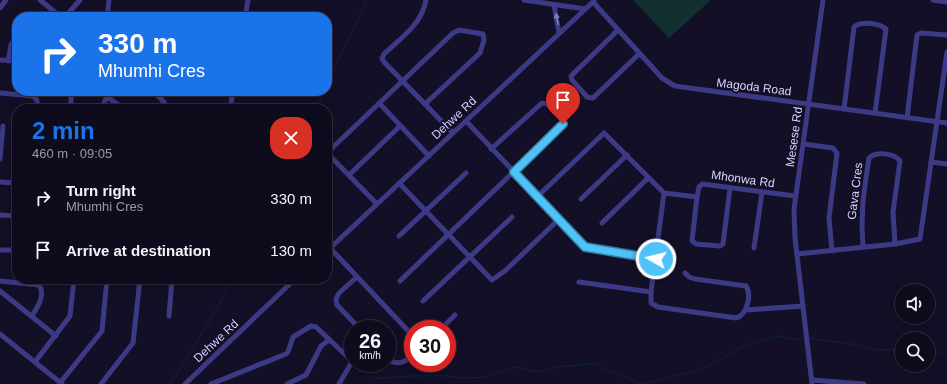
<!DOCTYPE html>
<html lang="en">
<head>
<meta charset="utf-8">
<style>
	body { margin:0; font-family:Helvetica,sans-serif; background:#1c1929; color:#f1f3f6; height:100vh; display:flex; flex-direction:column; font-size:15px; white-space:nowrap }
	* { box-sizing:border-box; margin:0 }
	p { font-size:13px; color:#9b9ba3 }
	.icon { flex:none; width:22px; height:22px; fill:none; stroke:currentColor; stroke-width:2; stroke-linecap:round; stroke-linejoin:round }
	.map { position:relative; flex:1; overflow:hidden }
	.side { position:absolute; left:12px; top:104px; width:320px; height:180px; display:flex; flex-direction:column; background:#0e0b1c; border-radius:16px; box-shadow:0 4px 16px #0002,0 0 0 1px #2e2b3b }
	.side>* { flex:none }
	.top-card { position:absolute; left:12px; top:12px; width:320px; height:84px; border-radius:16px; box-shadow:0 4px 16px #0002,0 0 0 1px #2e2b3b; background:#1a73e8; color:#fff; overflow:hidden }
	.buttons { position:absolute; left:895px; top:284px; display:grid; gap:8px }
	.buttons a { display:grid; place-items:center; width:40px; height:40px; border-radius:50%; background:#0e0b1c; box-shadow:0 4px 16px #0002,0 0 0 1px #2e2b3b; font-size:20px }
	.speed { position:absolute; left:344px; top:320px; display:flex; gap:8px; font-size:20px; font-weight:700; text-align:center }
	.speed>* { display:grid; place-content:center; width:52px; height:52px; border-radius:50%; background:#0e0b1c; box-shadow:0 4px 16px #0002,0 0 0 1px #2e2b3b; line-height:1 }
	.speed small { font-size:10px; font-weight:400 }
	.speed .limit { border:6px solid #d22; background:#fff; color:#111 }
	.pin { position:absolute; display:grid; place-items:center; width:34px; height:34px; color:#fff; margin:-41px -17px; border-radius:50% 50% 50% 0; rotate:-45deg; box-shadow:0 0 4px #0007 }
	.pin .icon { rotate:45deg }
	.me { position:absolute; width:44px; margin:-22px; rotate:278deg; stroke-linejoin:round; filter:drop-shadow(0 0 3px #0008) }
	.turn { display:flex; align-items:center; gap:14px; height:84px; padding:0 20px; font-size:18px }
	.turn .icon { width:52px; height:52px; stroke-width:2.5 }
	.turn b { display:block; font-size:28px; line-height:34px }
	.round { display:grid; place-items:center; flex:none; width:42px; height:42px; border-radius:16px; background:#1c1929 }
	.overview { display:flex; align-items:center; justify-content:space-between; height:68px; padding:0 20px }
	h1 { font-size:24px; font-weight:600; line-height:30px; color:#1a73e8 }
	ul { padding:0; list-style:none }
	li { display:flex; align-items:center; gap:12px; height:52px; padding:0 20px }
	li div { flex:1 }
	li b { display:block; font-size:15px }
	li em { font-style:normal }
	.map>svg:first-child { display:block }
	.green { fill:#12302f }
	.lines { fill:none; stroke-linecap:round; stroke-linejoin:round }
	.stream { stroke:#0c2248; stroke-width:1 }
	.minor { stroke:#3d3a85; stroke-width:5 }
	.oneway { fill:#837fbc }
	.route-casing { stroke:#337fa1; stroke-width:10 }
	.route { stroke:#4fc3f7; stroke-width:7 }
	.labels { text-anchor:middle; dominant-baseline:central; stroke-width:4; stroke-linejoin:round; paint-order:stroke }
	.street-label { font-size:12px; fill:#d9d4ff; stroke:#130f26 }
</style>
</head>
<body>
<div class="map">
<svg width="947" height="384" viewBox="0 0 947 384">
	<rect width="100%" height="100%" fill="#130f26"/>
	<polygon class="green" points="633,0 711,0 669,38"/>
	<g class="lines">
		<g class="stream">
			<polyline points="327,84 367,0"/>
			<polyline points="315,109 324,91"/>
			<polyline points="808,338 859,345 876,350 902,349"/>
			<polyline points="928,349 947,354"/>
			<path d="M170,384C192,350 214,316 232,279"/>
			<polyline points="370,384 373,379 409,376 448,376 463,378 485,377 516,367 537,372 564,366 594,364 641,384 699,370 747,345 779,336 792,340 805,338"/>
		</g>
		<g class="minor">
			<polyline points="40,0 61,17"/>
			<path d="M426,0C422,24 401,38 384,54L382,58L384,62L453,133"/>
			<polyline points="524,0 585,9"/>
			<polyline points="933,0 947,2"/>
			<polyline points="593,2 662,78 675,86 947,123"/>
			<polyline points="554,5 559,33"/>
			<polyline points="0,8 6,0"/>
			<polyline points="65,17 80,0"/>
			<polyline points="107,17 109,0"/>
			<polyline points="245,17 248,0"/>
			<polyline points="617,31 571,76 572,80 587,97 593,98 639,54"/>
			<polyline points="0,60 17,61"/>
			<polyline points="8,61 11,45 17,34"/>
			<polyline points="153,91 164,102 168,109"/>
			<polyline points="0,93 33,96 37,100 37,109"/>
			<polyline points="380,104 429,156"/>
			<polyline points="70,109 72,91"/>
			<polyline points="103,109 105,100 109,98 124,109"/>
			<polyline points="230,109 233,91"/>
			<path d="M844,109L854,27C861,21 879,23 886,29L875,113"/>
			<polyline points="907,118 917,35 921,33 947,35"/>
			<polyline points="466,121 584,246 591,250 656,259"/>
			<polyline points="804,144 833,148 837,153 829,218 832,251"/>
			<polyline points="0,159 3,126"/>
			<polyline points="931,162 947,164"/>
			<polyline points="349,175 400,126"/>
			<polyline points="0,182 17,183"/>
			<polyline points="399,183 492,280 506,270 559,219"/>
			<path d="M664,193L651,292V303L658,307L736,318C747,315 752,295 746,286L695,279L689,277L685,273"/>
			<polyline points="537,197 604,133 664,193 697,197 699,187 702,184 795,196"/>
			<polyline points="697,197 692,241 696,244 720,246 723,244 730,188"/>
			<polyline points="581,199 627,155"/>
			<polyline points="377,204 331,157 330,150 453,33 459,30 483,34 484,40 480,53 425,104"/>
			<polyline points="0,215 17,216"/>
			<polyline points="602,223 648,178"/>
			<polyline points="399,236 466,173"/>
			<path d="M863,247C860,214 864,191 869,158C876,151 894,153 900,161L893,212L895,244"/>
			<polyline points="330,248 413,336"/>
			<polyline points="754,248 762,192"/>
			<polyline points="0,250 17,250"/>
			<polyline points="327,251 594,1"/>
			<polyline points="797,254 895,244 920,239 947,52"/>
			<polyline points="357,277 339,293 336,299 337,305 360,329"/>
			<path d="M0,281L39,285C46,295 37,308 32,316"/>
			<polyline points="400,281 558,129 564,120 547,104 542,103 491,149"/>
			<polyline points="579,282 651,292"/>
			<polyline points="0,291 56,336"/>
			<polyline points="423,301 512,217"/>
			<polyline points="746,310 803,306"/>
			<polyline points="169,316 172,279"/>
			<polyline points="441,329 455,315"/>
			<polyline points="0,334 62,384"/>
			<path d="M387,358C396,366 405,363 413,355"/>
			<polyline points="35,362 70,316 74,279"/>
			<polyline points="812,380 864,384"/>
			<polyline points="60,383 102,331 107,279"/>
			<polyline points="101,384 133,343 140,279"/>
			<polyline points="185,384 295,279"/>
			<polyline points="211,384 286,354 288,352 293,337 311,326 316,327 352,361"/>
			<polyline points="287,384 306,375 321,346 329,340"/>
			<polyline points="339,384 353,360"/>
			<polyline points="812,384 795,238 794,209 823,0"/>
		</g>
	</g>
	<defs><path id="oneway-solid" d="M-6-.8H1V-3.2L6.5 0L1 3.2V.8H-6Z"/></defs>
	<use class="oneway" href="#oneway-solid" transform="translate(557 19) rotate(-101)"/>
	<g class="lines">
		<defs>
			<polyline id="route" points="563,124 514,172 585,247 656,259"/>
		</defs>
		<use href="#route" class="route-casing"/>
		<use href="#route" class="route"/>
	</g>
	<g class="labels">
		<g class="street-label">
			<text transform="translate(754 87) rotate(7)">Magoda Road</text>
			<text transform="translate(454 118) rotate(-43)">Dehwe Rd</text>
			<text transform="translate(794 137) rotate(-82)">Mesese Rd</text>
			<text transform="translate(743 179) rotate(8)">Mhonwa Rd</text>
			<text transform="translate(855 191) rotate(-83)">Gava Cres</text>
			<text transform="translate(216 341) rotate(-43)">Dehwe Rd</text>
		</g>
	</g>
</svg>
<div class="buttons">
<a><svg class="icon" aria-label="sound" viewBox="0 0 24 24"><path d="M4 9h4l5-4v14l-5-4H4zM17 9q2 3 0 6"/></svg></a>
<a><svg class="icon" aria-label="search" viewBox="0 0 24 24"><circle cx="10" cy="10" r="6"/><path d="M15 15l6 6"/></svg></a>
</div>
<div class="speed"><div>26<small>km/h</small></div><div class="limit">30</div></div>
<div class="pin" style="left:563px;top:124px;background:#d93025"><svg class="icon" aria-label="arrive" viewBox="0 0 24 24"><path d="M6 21V4h12l-3 4 3 4H6"/></svg></div>
<svg class="me" style="left:656px;top:259px" viewBox="-20 -20 40 40"><circle r="17" fill="#4fc3f7" stroke="#fff" stroke-width="3"/><path d="M0-11L8 9 0 5-8 9z" fill="#fff"/></svg>
<div class="top-card">
<div class="turn"><svg class="icon" aria-label="right" viewBox="0 0 24 24"><path d="M7 20v-9h11M14 6l5 5-5 5"/></svg><div><b>330 m</b>Mhumhi Cres</div></div>
</div>
<section class="side">
<div class="overview"><div><h1>2 min</h1><p>460 m · 09:05</p></div><a class="round" style="background:#d93025;color:#fff"><svg class="icon" aria-label="close" viewBox="0 0 24 24"><path d="M6 6l12 12M18 6L6 18"/></svg></a></div>
<ul>
<li><svg class="icon" aria-label="right" viewBox="0 0 24 24"><path d="M7 20v-9h11M14 6l5 5-5 5"/></svg><div><b>Turn right</b><p>Mhumhi Cres</p></div><em>330 m</em></li>
<li><svg class="icon" aria-label="arrive" viewBox="0 0 24 24"><path d="M6 21V4h12l-3 4 3 4H6"/></svg><div><b>Arrive at destination</b></div><em>130 m</em></li>
</ul>
</section>
</div>
</body>
</html>
